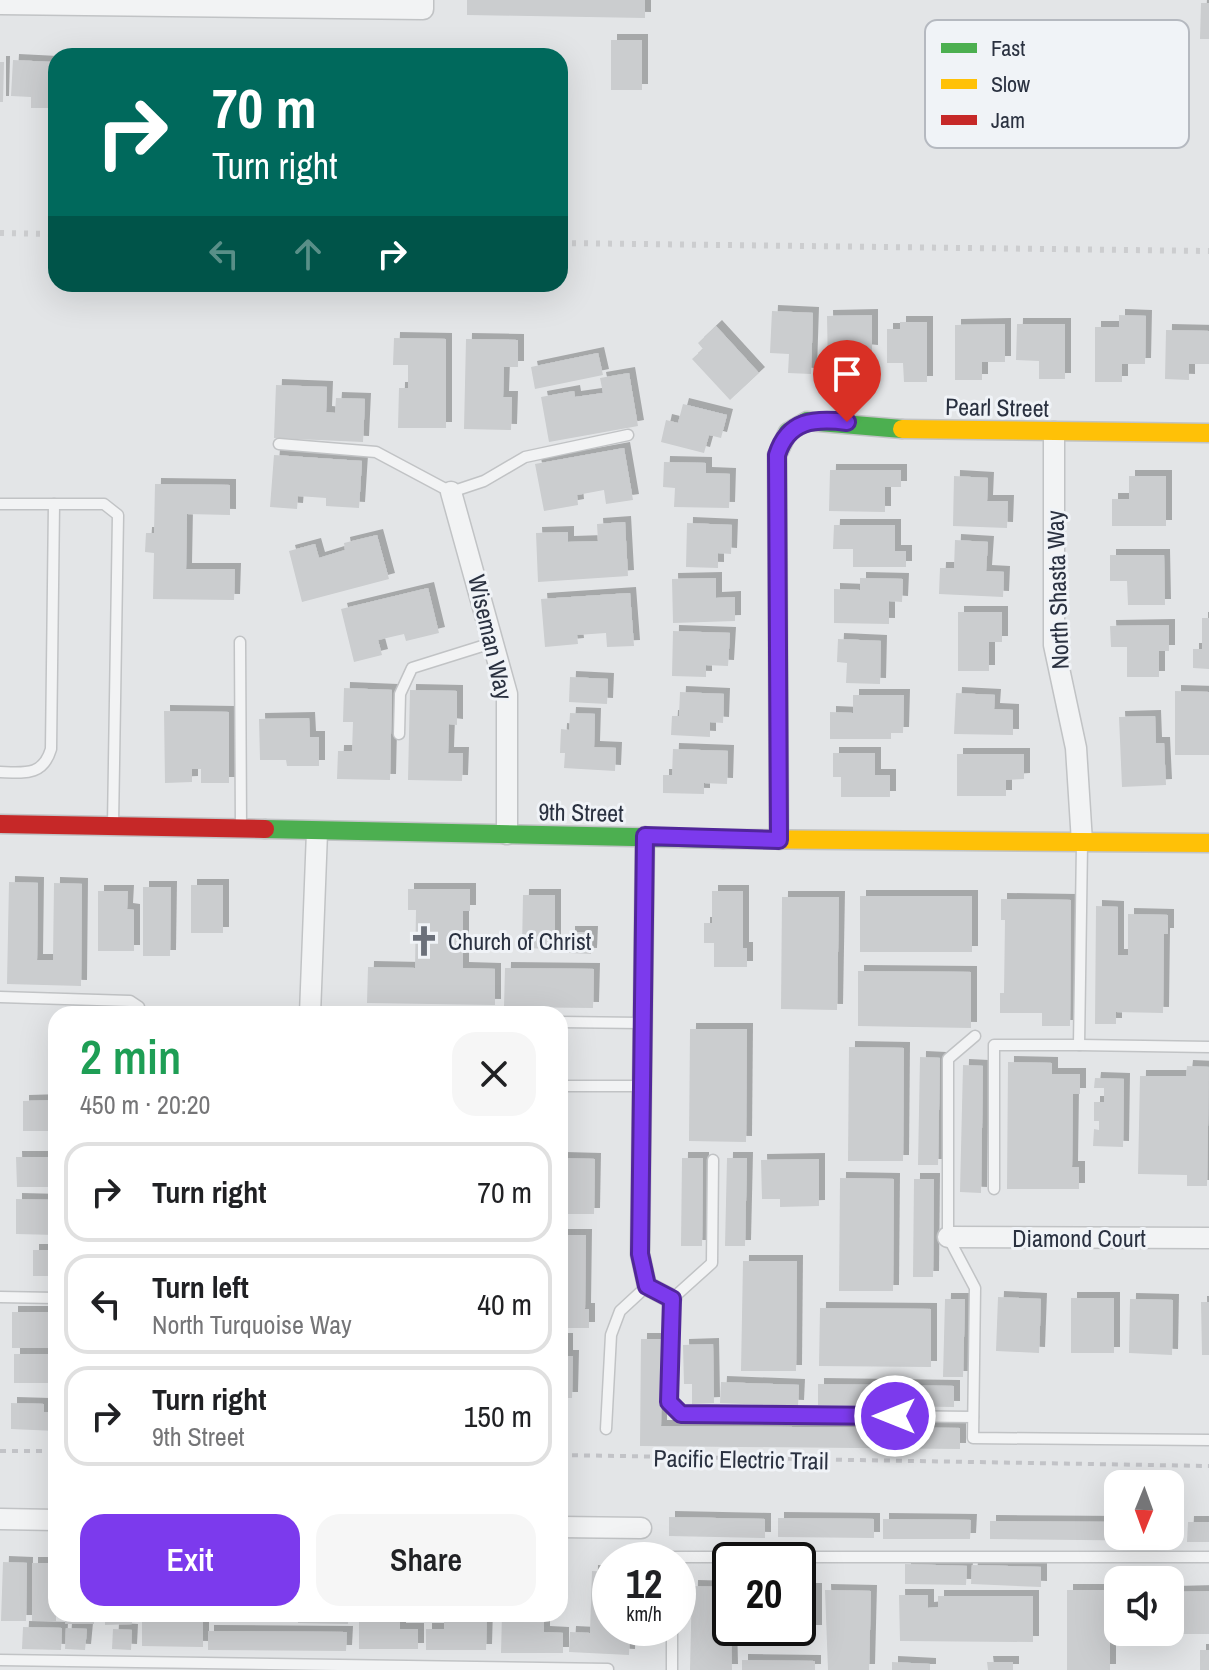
<!DOCTYPE html>
<html lang="en">
<head>
<meta charset="utf-8">
<style>
	body { margin:0; font-family:"Archivo Narrow",sans-serif; background:#f6f6f6; color:#202124; height:100vh; display:flex; flex-direction:column; font-size:30px; white-space:nowrap }
	* { box-sizing:border-box; margin:0 }
	p { font-size:26px; color:#757577 }
	.icon { flex:none; width:44px; height:44px; fill:none; stroke:currentColor; stroke-width:2; stroke-linecap:round; stroke-linejoin:round }
	.map { position:relative; flex:1; overflow:hidden }
	.panel { position:absolute; left:48px; top:1006px; width:520px; height:616px; display:flex; flex-direction:column; background:#fff; border-radius:24px; box-shadow:0 8px 32px #0002 }
	.panel>* { flex:none }
	.hud { position:absolute; left:48px; top:48px; width:520px; height:244px; border-radius:24px; box-shadow:0 8px 32px #0002; background:#00695c; color:#fff; overflow:hidden }
	.needle { width:52px; rotate:181deg }
	.tools { position:absolute; left:1104px; top:1470px; display:grid; gap:16px }
	.tools a { display:grid; place-items:center; width:80px; height:80px; border-radius:16px; background:#fff; box-shadow:0 8px 32px #0002; font-size:40px }
	.speed { position:absolute; left:592px; top:1542px; display:flex; gap:16px; font-size:40px; font-weight:700; text-align:center }
	.speed>* { display:grid; place-content:center; width:104px; height:104px; border-radius:50%; background:#fff; box-shadow:0 8px 32px #0002; line-height:1 }
	.speed small { font-size:20px; font-weight:400 }
	.speed .limit { border:4px solid #111; border-radius:12px; background:#fff; color:#111 }
	.pin { position:absolute; display:grid; place-items:center; width:68px; height:68px; color:#fff; margin:-82px -34px; border-radius:50% 50% 50% 0; rotate:-45deg; box-shadow:0 0 8px #0007 }
	.pin .icon { rotate:45deg }
	.me { position:absolute; width:88px; margin:-44px; rotate:270deg; stroke-linejoin:round; filter:drop-shadow(0 0 6px #0008) }
	.turn { display:flex; align-items:center; gap:28px; height:168px; padding:0 32px; font-size:36px }
	.turn .icon { width:104px; height:104px; stroke-width:2.5 }
	.turn b { display:block; font-size:56px; line-height:68px }
	.lanes { display:flex; align-items:center; height:76px; padding:0 32px; background:#0003; justify-content:center; gap:40px; direction:ltr }
	.lanes .off { opacity:.35 }
	.round { display:grid; place-items:center; flex:none; width:84px; height:84px; border-radius:24px; background:#f6f6f6 }
	.headline { display:flex; align-items:center; justify-content:space-between; height:136px; padding:0 32px }
	h1 { font-size:48px; font-weight:600; line-height:60px; color:#1e9e55 }
	.action { display:flex; gap:16px; margin-top:auto; padding:16px 32px }
	.action a { flex:1; height:92px; border-radius:24px; background:#7c3aed; color:#fff; font-size:32px; font-weight:600; line-height:92px; text-align:center }
	.action a+a { background:#f6f6f6; color:#202124 }
	ul { padding:0; list-style:none }
	li { display:flex; align-items:center; gap:24px; height:100px; margin:0 16px 12px; padding:0 16px; border:4px solid #e0e0e0; border-radius:24px }
	li div { flex:1 }
	li b { display:block; font-size:30px }
	li em { font-style:normal }
	.map>svg:first-child { display:block }
	.building { fill:#cbcdcf; filter:url(#shadow) }
	.lines { fill:none; stroke-linecap:round; stroke-linejoin:round }
	.lane-casing { stroke:#c1c3c5; stroke-width:13 }
	.street-casing { stroke:#c1c3c5; stroke-width:23 }
	.fast-casing { stroke:#c1c3c5; stroke-width:21 }
	.slow-casing { stroke:#c1c3c5; stroke-width:21 }
	.jam-casing { stroke:#c1c3c5; stroke-width:21 }
	.path { stroke:#c2c3c7; stroke-width:4; stroke-dasharray:6 6; stroke-linecap:butt }
	.lane { stroke:#f2f3f4; stroke-width:10 }
	.street { stroke:#f2f3f4; stroke-width:20 }
	.fast { stroke:#4caf50; stroke-width:18 }
	.slow { stroke:#ffc107; stroke-width:18 }
	.jam { stroke:#c62828; stroke-width:18 }
	.rail { stroke:#cccdcf; stroke-width:6; stroke-dasharray:4 8; stroke-linecap:butt }
	.route-casing { stroke:#51269a; stroke-width:20 }
	.route { stroke:#7c3aed; stroke-width:14 }
	.labels { text-anchor:middle; dominant-baseline:central; stroke-width:6; stroke-linejoin:round; paint-order:stroke }
	.street-label { font-size:24px; fill:#2a3140; stroke:#f0f3f7 }
	.poi-label { font-size:24px; fill:#2a3140; stroke:#f0f3f7; text-anchor:start }
	.key { fill:#f0f3f7; stroke:#b5b9c0; stroke-width:2 }
	.key-label { font-size:22px; fill:#2a3140 }
</style>
</head>
<body>
<div class="map">
<svg width="1209" height="1670" viewBox="0 0 1209 1670">
	<defs>
		<filter id="shadow"><feDropShadow dx="6" dy="-6" stdDeviation="0" flood-color="#0004"/></filter>
	</defs>
	<rect width="100%" height="100%" fill="#e3e5e7"/>
	<g class="building">
		<polygon points="467,0 645,0 645,18 467,15"/>
		<polygon points="1201,3 1209,3 1209,39 1200,39"/>
		<rect x="611" y="40" width="31" height="50"/>
		<polygon points="13,60 52,62 50,108 31,108 31,97 11,96"/>
		<polygon points="0,62 4,62 3,102 0,102"/>
		<polygon points="772,311 813,313 811,374 788,373 789,354 770,353"/>
		<polygon points="872,315 872,351 862,350 862,370 828,370 827,316"/>
		<polygon points="1119,315 1146,316 1145,364 1122,364 1122,382 1095,382 1095,327 1119,327"/>
		<polygon points="900,322 927,322 927,382 904,382 903,363 887,363 887,329 900,329"/>
		<polygon points="1005,324 1005,362 982,362 982,380 955,380 955,325"/>
		<polygon points="1017,324 1065,324 1065,379 1039,379 1039,361 1016,360"/>
		<polygon points="716,326 759,373 730,400 692,359 703,349 698,343"/>
		<polygon points="1166,330 1209,331 1209,364 1189,364 1189,380 1165,379"/>
		<polygon points="394,338 446,339 446,428 398,428 399,388 408,388 408,365 393,365"/>
		<polygon points="466,339 518,340 518,367 504,367 503,397 512,397 511,430 464,429"/>
		<polygon points="598,353 603,375 535,389 531,367"/>
		<polygon points="629,373 638,426 549,442 541,397 574,391 575,397 603,393 600,378"/>
		<polygon points="276,385 327,387 326,412 335,413 336,398 365,399 363,442 274,438"/>
		<polygon points="683,404 727,415 721,438 709,435 704,453 661,442 666,420 678,423"/>
		<polygon points="624,448 633,500 606,504 604,490 577,495 578,505 544,511 535,464"/>
		<polygon points="274,455 362,461 359,508 326,506 326,498 298,496 297,509 270,507"/>
		<polygon points="664,462 706,463 706,473 730,474 729,508 674,507 675,488 663,487"/>
		<polygon points="830,470 901,470 901,487 885,487 885,512 829,511"/>
		<polygon points="954,476 988,478 987,501 1008,501 1007,528 953,526"/>
		<polygon points="1129,476 1166,476 1166,526 1112,526 1112,499 1129,499"/>
		<polygon points="155,484 230,485 230,515 187,514 186,569 235,569 234,600 153,599 154,553 145,552 146,533 154,533"/>
		<polygon points="625,522 628,576 538,582 536,533 568,532 568,542 598,541 597,524"/>
		<polygon points="687,523 732,525 731,554 718,553 718,568 686,567"/>
		<polygon points="834,525 895,525 895,551 906,551 906,567 853,567 853,549 833,549"/>
		<polygon points="377,535 389,579 302,602 289,551 315,544 319,558 345,550 344,543"/>
		<polygon points="955,540 988,542 986,571 1004,572 1003,597 939,594 940,568 954,568"/>
		<polygon points="1110,555 1164,555 1165,605 1128,605 1127,581 1110,581"/>
		<polygon points="716,578 716,598 735,597 735,621 673,623 672,579"/>
		<polygon points="860,578 903,579 902,602 889,601 889,624 834,623 834,589 860,590"/>
		<polygon points="428,588 439,633 406,641 404,634 378,640 382,655 354,662 341,609"/>
		<polygon points="630,593 634,646 607,647 606,633 577,635 578,644 545,647 541,599"/>
		<polygon points="958,612 1002,612 1002,642 989,642 989,671 958,671"/>
		<polygon points="1202,618 1209,618 1209,669 1193,668 1193,649 1202,649"/>
		<polygon points="1169,625 1169,651 1159,651 1159,677 1127,677 1127,647 1111,647 1110,626"/>
		<polygon points="673,631 730,633 728,666 706,665 706,677 672,676"/>
		<polygon points="838,639 881,641 880,684 846,683 847,663 837,662"/>
		<polygon points="570,677 608,679 607,704 569,702"/>
		<polygon points="344,688 392,690 390,780 337,779 338,751 352,751 353,722 343,722"/>
		<polygon points="410,690 457,691 457,725 449,724 448,753 463,753 462,781 408,780"/>
		<polygon points="1175,691 1209,692 1209,755 1175,755"/>
		<polygon points="680,692 724,694 723,723 710,722 710,737 671,735 672,716 679,716"/>
		<polygon points="956,693 995,695 994,709 1013,710 1013,735 954,734"/>
		<polygon points="853,695 904,695 903,733 891,733 891,739 830,739 830,712 853,713"/>
		<polygon points="164,711 229,712 229,783 201,783 201,769 192,769 192,782 165,783"/>
		<polygon points="570,713 595,714 594,747 616,748 615,771 564,768 565,753 560,753 561,729 569,730"/>
		<polygon points="1155,716 1156,743 1164,743 1166,785 1122,787 1119,717"/>
		<polygon points="309,718 310,737 319,737 319,766 287,766 286,760 260,760 259,719"/>
		<polygon points="673,749 728,751 727,784 704,783 704,794 663,793 663,775 672,775"/>
		<polygon points="833,753 875,753 875,775 890,775 890,797 841,797 841,777 833,777"/>
		<polygon points="957,754 1024,754 1024,779 1006,780 1006,796 957,796"/>
		<polygon points="9,882 38,883 37,960 53,960 54,883 82,884 81,986 7,984"/>
		<rect x="191" y="885" width="32" height="48"/>
		<polygon points="143,887 171,887 170,956 143,956"/>
		<polygon points="408,889 470,889 470,911 463,911 463,968 495,969 495,1005 367,1003 368,967 415,968 416,910 408,910"/>
		<polygon points="98,891 128,891 127,909 134,910 134,951 98,951"/>
		<polygon points="712,891 743,891 743,948 747,948 747,967 714,967 714,943 704,943 704,923 712,923"/>
		<polygon points="523,895 555,895 555,949 522,948"/>
		<rect x="860" y="896" width="112" height="56"/>
		<polygon points="782,897 839,897 837,1010 781,1009"/>
		<polygon points="1001,899 1071,900 1070,1026 1042,1026 1042,1013 1000,1013 1000,993 1004,993 1005,920 1001,920"/>
		<polygon points="1096,906 1118,907 1118,955 1128,955 1128,914 1168,915 1168,934 1164,934 1163,1013 1116,1012 1116,1024 1095,1024"/>
		<polygon points="569,932 592,932 591,954 569,953"/>
		<polygon points="505,968 594,969 593,1008 504,1007"/>
		<polygon points="858,971 971,972 971,1028 858,1026"/>
		<polygon points="690,1029 747,1029 746,1142 689,1141"/>
		<polygon points="849,1047 904,1048 903,1161 848,1161"/>
		<polygon points="920,1057 940,1058 938,1165 918,1165"/>
		<polygon points="1008,1062 1052,1063 1052,1074 1080,1074 1080,1094 1073,1094 1072,1167 1079,1167 1079,1189 1007,1189"/>
		<polygon points="963,1065 983,1066 981,1193 960,1192"/>
		<polygon points="1187,1066 1209,1067 1207,1186 1187,1186 1187,1175 1138,1174 1140,1076 1186,1076"/>
		<polygon points="1095,1078 1124,1079 1123,1147 1093,1146 1094,1129 1099,1130 1099,1121 1094,1121 1094,1102 1104,1102 1104,1088 1094,1088"/>
		<polygon points="56,1100 56,1131 23,1131 23,1101"/>
		<polygon points="16,1157 56,1157 56,1180 52,1180 52,1187 17,1187"/>
		<polygon points="560,1158 595,1159 594,1214 560,1214"/>
		<polygon points="682,1158 703,1158 702,1246 681,1246"/>
		<polygon points="727,1158 747,1158 745,1246 725,1246"/>
		<polygon points="819,1159 819,1206 780,1207 780,1199 762,1199 761,1160"/>
		<polygon points="840,1178 894,1179 893,1291 839,1291"/>
		<polygon points="914,1179 934,1179 933,1277 913,1277"/>
		<polygon points="16,1199 56,1200 56,1235 16,1234"/>
		<polygon points="560,1235 586,1235 585,1309 589,1309 589,1328 560,1328"/>
		<rect x="33" y="1250" width="23" height="26"/>
		<polygon points="743,1261 797,1261 796,1371 741,1371"/>
		<polygon points="998,1297 1041,1299 1039,1353 996,1351"/>
		<rect x="1071" y="1298" width="43" height="55"/>
		<polygon points="945,1299 965,1299 963,1377 943,1377"/>
		<polygon points="1130,1299 1173,1300 1172,1355 1129,1353"/>
		<polygon points="1201,1302 1209,1302 1209,1355 1202,1355"/>
		<polygon points="820,1308 931,1309 931,1367 819,1366"/>
		<rect x="12" y="1312" width="44" height="36"/>
		<polygon points="560,1339 567,1339 567,1356 573,1356 572,1398 560,1398"/>
		<polygon points="641,1339 662,1339 661,1426 960,1428 960,1449 640,1446"/>
		<polygon points="713,1344 714,1403 692,1404 692,1384 684,1384 683,1345"/>
		<rect x="14" y="1354" width="42" height="29"/>
		<polygon points="721,1382 799,1385 798,1406 720,1403"/>
		<polygon points="818,1384 954,1386 954,1407 818,1405"/>
		<polygon points="11,1403 44,1404 44,1412 56,1412 56,1431 11,1429"/>
		<polygon points="669,1517 765,1519 765,1538 669,1536"/>
		<polygon points="778,1518 874,1519 874,1538 778,1537"/>
		<polygon points="883,1519 971,1520 970,1539 883,1539"/>
		<polygon points="990,1521 1118,1522 1118,1536 1170,1536 1170,1523 1175,1523 1175,1541 990,1539"/>
		<polygon points="1188,1522 1209,1522 1209,1542 1187,1542"/>
		<polygon points="3,1562 27,1563 26,1621 1,1621"/>
		<rect x="32" y="1563" width="24" height="58"/>
		<polygon points="905,1564 967,1566 966,1585 905,1584"/>
		<polygon points="972,1565 1041,1567 1041,1587 971,1584"/>
		<polygon points="592,1571 610,1572 610,1628 630,1628 629,1655 569,1652 570,1632 590,1633"/>
		<polygon points="692,1586 730,1587 732,1670 690,1670"/>
		<polygon points="798,1589 816,1589 816,1631 738,1631 738,1628 798,1628"/>
		<polygon points="825,1590 871,1591 869,1670 828,1670"/>
		<rect x="1067" y="1590" width="43" height="80"/>
		<polygon points="1209,1591 1209,1634 1170,1634 1170,1592"/>
		<polygon points="899,1595 928,1595 928,1608 938,1607 938,1596 1033,1596 1033,1642 900,1641"/>
		<polygon points="66,1614 94,1614 94,1624 65,1624"/>
		<polygon points="105,1614 132,1614 132,1624 105,1625"/>
		<polygon points="142,1614 203,1614 203,1647 142,1646"/>
		<rect x="210" y="1614" width="48" height="8"/>
		<polygon points="298,1614 348,1614 348,1624 298,1623"/>
		<polygon points="359,1614 400,1614 400,1629 418,1629 418,1649 359,1649"/>
		<polygon points="444,1614 487,1614 486,1650 426,1650 426,1629 444,1629"/>
		<polygon points="502,1614 544,1614 544,1632 563,1633 563,1653 501,1653"/>
		<polygon points="23,1627 62,1628 61,1650 22,1649"/>
		<polygon points="66,1628 87,1629 85,1650 65,1649"/>
		<polygon points="113,1629 132,1630 131,1650 112,1649"/>
		<polygon points="208,1631 347,1632 346,1651 208,1650"/>
		<rect x="1200" y="1650" width="9" height="20"/>
		<polygon points="742,1660 815,1661 815,1670 742,1670"/>
		<polygon points="892,1662 930,1664 930,1670 892,1670"/>
		<polygon points="987,1662 1013,1662 1013,1670 988,1670"/>
	</g>
	<g class="lines">
		<defs>
			<g id="lane">
				<polyline points="279,444 376,452 451,492 484,481 525,457 628,435"/>
				<polyline points="0,504 104,504 118,515 113,825"/>
				<polyline points="240,642 241,828"/>
				<polyline points="399,734 400,694 412,668 495,642"/>
				<path d="M0,772C25,773 43,776 51,749L54,504"/>
				<polyline points="0,997 130,1001 139,1007 140,1014"/>
				<polyline points="560,1022 641,1023"/>
				<polyline points="975,1036 948,1059 948,1237 975,1288 973,1438 1209,1440"/>
				<polyline points="1079,1045 1209,1047"/>
				<polyline points="560,1086 639,1086"/>
				<polyline points="713,1160 712,1263 672,1299 669,1402 681,1414 973,1417"/>
				<polyline points="994,1189 994,1045 1079,1045 1082,844"/>
				<polyline points="0,1297 56,1298"/>
				<polyline points="606,1429 611,1335 620,1311 646,1287"/>
				<polyline points="672,1560 672,1557 1209,1557"/>
				<polyline points="672,1628 672,1670"/>
				<polyline points="0,1660 608,1669"/>
			</g>
			<g id="street">
				<polyline points="0,4 423,9 423,0"/>
				<polyline points="1054,432 1054,645 1076,748 1082,842"/>
				<polyline points="451,492 507,694 507,834"/>
				<polyline points="310,1014 317,832"/>
				<polyline points="948,1237 1209,1238"/>
				<polyline points="0,1519 56,1520"/>
				<polyline points="560,1527 641,1528"/>
			</g>
			<g id="fast">
				<polyline points="265,829 723,839"/>
				<polyline points="779,840 777,455 788,432 807,421 902,429"/>
			</g>
			<g id="slow">
				<polyline points="902,429 1209,433"/>
				<polyline points="645,836 640,1254 647,1286 672,1299"/>
				<polyline points="723,839 1209,843"/>
			</g>
			<polyline id="jam" points="0,824 265,829"/>
		</defs>
		<use href="#lane" class="lane-casing"/>
		<use href="#street" class="street-casing"/>
		<use href="#fast" class="fast-casing"/>
		<use href="#slow" class="slow-casing"/>
		<use href="#jam" class="jam-casing"/>
		<g class="path">
			<polyline points="0,1451 56,1451"/>
			<polyline points="560,1455 1209,1466"/>
		</g>
		<use href="#lane" class="lane"/>
		<use href="#street" class="street"/>
		<use href="#fast" class="fast"/>
		<use href="#slow" class="slow"/>
		<use href="#jam" class="jam"/>
		<g class="rail">
			<polyline points="0,233 56,234"/>
			<polyline points="560,243 1209,251"/>
		</g>
	</g>
	<g class="lines">
		<defs>
			<path id="route" d="M847,422C814,418 788,420 777,455L779,840L645,836L640,1254L647,1286L672,1299L669,1402L681,1414L895,1416"/>
		</defs>
		<use href="#route" class="route-casing"/>
		<use href="#route" class="route"/>
	</g>
	<defs>
		<symbol id="church-bare" viewBox="-9 -9 18 18"><path d="M-1.2-6h2.4v3.5h3.3v2.4h-3.3V6h-2.4V-.1h-3.3v-2.4h3.3Z" fill="#6b707a" stroke="#f0f3f7" stroke-width="2.5" paint-order="stroke"/></symbol>
	</defs>
	<g fill-rule="evenodd">
		<use href="#church-bare" x="402" y="919" width="44" height="44"/>
	</g>
	<g class="labels">
		<g class="street-label">
			<text transform="translate(997 407) rotate(1)">Pearl Street</text>
			<text transform="translate(1057 590) rotate(-92)">North Shasta Way</text>
			<text transform="translate(491 637) rotate(77)">Wiseman Way</text>
			<text transform="translate(581 812) rotate(1)">9th Street</text>
			<text x="1079" y="1238">Diamond Court</text>
			<text transform="translate(741 1459) rotate(1)">Pacific Electric Trail</text>
		</g>
		<g class="poi-label">
			<text x="448" y="941">Church of Christ</text>
		</g>
	</g>
	<rect x="925" y="20" width="264" height="128" rx="12" class="key"/>
	<rect x="941" y="43" width="36" height="10" fill="#4caf50"/>
	<rect x="941" y="79" width="36" height="10" fill="#ffc107"/>
	<rect x="941" y="115" width="36" height="10" fill="#c62828"/>
	<g class="key-label">
		<text x="991" y="56">Fast</text>
		<text x="991" y="92">Slow</text>
		<text x="991" y="128">Jam</text>
	</g>
</svg>
<div class="tools">
<a><svg class="needle" viewBox="-14 -14 28 28"><path d="M0-13l5 13h-10z" fill="#e53935"/><path d="M0 13l5-13h-10z" fill="#757577"/></svg></a>
<a><svg class="icon" aria-label="sound" viewBox="0 0 24 24"><path d="M4 9h4l5-4v14l-5-4H4zM17 9q2 3 0 6"/></svg></a>
</div>
<div class="speed"><div>12<small>km/h</small></div><div class="limit">20</div></div>
<div class="pin" style="left:847px;top:422px;background:#d93025"><svg class="icon" aria-label="arrive" viewBox="0 0 24 24"><path d="M6 21V4h12l-3 4 3 4H6"/></svg></div>
<svg class="me" style="left:895px;top:1416px" viewBox="-20 -20 40 40"><circle r="17" fill="#7c3aed" stroke="#fff" stroke-width="3"/><path d="M0-11L8 9 0 5-8 9z" fill="#fff"/></svg>
<div class="hud">
<div class="turn"><svg class="icon" aria-label="right" viewBox="0 0 24 24"><path d="M7 20v-9h11M14 6l5 5-5 5"/></svg><div><b>70 m</b>Turn right</div></div>
<div class="lanes"><svg class="icon off" aria-label="left" viewBox="0 0 24 24"><path d="M17 20v-9H6M10 6l-5 5 5 5"/></svg><svg class="icon off" aria-label="ahead" viewBox="0 0 24 24"><path d="M12 20V5M6 11l6-6 6 6"/></svg><svg class="icon" aria-label="right" viewBox="0 0 24 24"><path d="M7 20v-9h11M14 6l5 5-5 5"/></svg></div>
</div>
<section class="panel">
<div class="headline"><div><h1>2 min</h1><p>450 m · 20:20</p></div><a class="round"><svg class="icon" aria-label="close" viewBox="0 0 24 24"><path d="M6 6l12 12M18 6L6 18"/></svg></a></div>
<ul>
<li><svg class="icon" aria-label="right" viewBox="0 0 24 24"><path d="M7 20v-9h11M14 6l5 5-5 5"/></svg><div><b>Turn right</b></div><em>70 m</em></li>
<li><svg class="icon" aria-label="left" viewBox="0 0 24 24"><path d="M17 20v-9H6M10 6l-5 5 5 5"/></svg><div><b>Turn left</b><p>North Turquoise Way</p></div><em>40 m</em></li>
<li><svg class="icon" aria-label="right" viewBox="0 0 24 24"><path d="M7 20v-9h11M14 6l5 5-5 5"/></svg><div><b>Turn right</b><p>9th Street</p></div><em>150 m</em></li>
</ul>
<div class="action"><a>Exit</a><a>Share</a></div>
</section>
</div>
</body>
</html>
